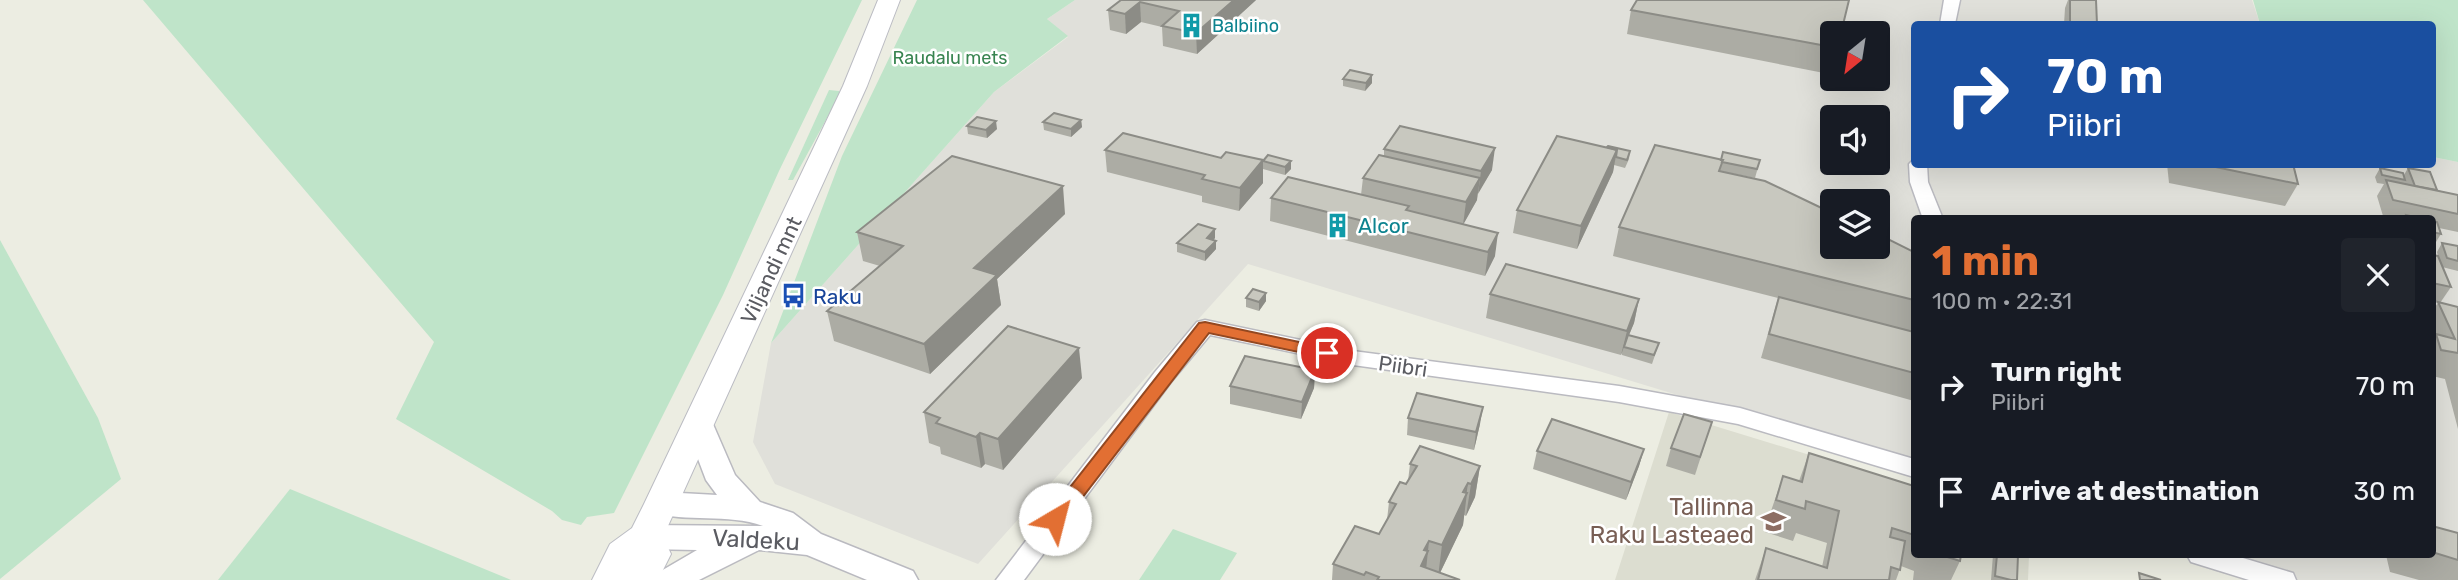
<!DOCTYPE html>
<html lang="en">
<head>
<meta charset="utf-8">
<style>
	body { margin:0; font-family:Rubik,sans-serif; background:#20242c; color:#f1f3f6; height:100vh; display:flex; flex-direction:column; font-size:26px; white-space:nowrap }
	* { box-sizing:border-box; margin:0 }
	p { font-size:23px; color:#9ea1a6 }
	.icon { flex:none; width:38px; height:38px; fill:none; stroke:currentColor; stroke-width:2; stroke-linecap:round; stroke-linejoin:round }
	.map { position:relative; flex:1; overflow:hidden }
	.drawer { position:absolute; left:1911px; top:215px; width:525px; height:343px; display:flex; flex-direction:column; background:#171b24; border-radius:7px; box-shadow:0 7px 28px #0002 }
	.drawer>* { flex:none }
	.guide { position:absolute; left:1911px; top:21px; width:525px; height:147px; border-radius:7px; box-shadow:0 7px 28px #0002; background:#1a4fa0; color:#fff; overflow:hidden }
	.needle { width:46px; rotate:210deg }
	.controls { position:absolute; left:1820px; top:21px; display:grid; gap:14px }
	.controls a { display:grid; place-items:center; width:70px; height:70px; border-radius:7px; background:#171b24; box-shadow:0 7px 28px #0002; font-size:35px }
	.pin { position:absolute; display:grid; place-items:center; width:60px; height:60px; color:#fff; margin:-30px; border:4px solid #fff; border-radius:50%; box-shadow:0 2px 7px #0007 }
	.me { position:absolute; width:77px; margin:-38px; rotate:37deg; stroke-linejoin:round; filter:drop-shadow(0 0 5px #0008) }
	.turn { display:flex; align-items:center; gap:24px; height:147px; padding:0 21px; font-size:32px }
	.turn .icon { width:91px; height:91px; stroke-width:2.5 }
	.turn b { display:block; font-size:49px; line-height:60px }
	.round { display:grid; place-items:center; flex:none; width:74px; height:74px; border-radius:7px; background:#20242c }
	.headline { display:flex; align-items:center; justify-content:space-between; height:119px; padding:0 21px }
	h1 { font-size:42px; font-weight:700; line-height:52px; color:#e26f33 }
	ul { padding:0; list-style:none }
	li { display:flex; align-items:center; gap:21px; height:105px; padding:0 21px }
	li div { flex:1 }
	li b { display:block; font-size:26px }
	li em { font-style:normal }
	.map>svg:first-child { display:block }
	.industrial { fill:#e0e0da; fill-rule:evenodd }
	.education { fill:#dcddd0 }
	.green { fill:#bfe4c9 }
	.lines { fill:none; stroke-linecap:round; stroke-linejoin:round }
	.minor-casing { stroke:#babac0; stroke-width:3 }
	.tertiary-casing { stroke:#babac0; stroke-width:3 }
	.secondary-casing { stroke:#bbbcc3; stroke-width:2 }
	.minor { fill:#fff; fill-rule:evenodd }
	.tertiary { fill:#fff; fill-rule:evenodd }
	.secondary { fill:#fff; fill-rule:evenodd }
	.wall { fill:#acaca4 }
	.shaded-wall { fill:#8c8c86 }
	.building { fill:#c8c8bf; stroke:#8c8c86; stroke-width:2 }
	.route { fill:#e26f33; stroke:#934821; stroke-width:2 }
	.labels { text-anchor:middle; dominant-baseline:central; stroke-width:5; stroke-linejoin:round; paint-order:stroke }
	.far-culture-label { font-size:18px; fill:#0d838f; stroke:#fff; text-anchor:start }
	.far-park-label { font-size:18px; fill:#388450; stroke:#fff }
	.culture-label { font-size:21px; fill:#0d838f; stroke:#fff; text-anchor:start }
	.street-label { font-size:21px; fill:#5b5c62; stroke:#fff }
	.transit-label { font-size:21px; fill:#164399; stroke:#fff; text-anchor:start }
	.near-education-label { font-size:24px; fill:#785e54; stroke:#fff; text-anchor:end }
	.near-street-label { font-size:24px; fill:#5b5c62; stroke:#fff }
</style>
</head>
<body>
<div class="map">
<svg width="2458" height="580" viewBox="0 0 2458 580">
	<rect width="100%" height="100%" fill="#ecede2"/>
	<path class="industrial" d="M1075,0H2252L2260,24H1914V164H2432L2433,157L2458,162V580H2289L2202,555H2432V219H1914V467L1248,264L978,564L775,484L753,442L771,343L994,92L1068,37L1047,19ZM1832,33H1878V79H1832ZM1832,117H1878V163H1832ZM1832,201H1878V247H1832Z"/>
	<polygon class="education" points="1669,412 1914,487 1914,555 2029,555 2028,580 1615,580"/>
	<g class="green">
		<polygon points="143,0 862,0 779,171 723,295 614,513 587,517 581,525 562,520 552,511 396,419 434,342"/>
		<polygon points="917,0 1075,0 1047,19 1068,36 994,92 771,343 842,156"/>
		<polygon points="2253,0 2458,0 2458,162 2433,157 2432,24 2260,24"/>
		<polygon points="829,90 839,91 839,96 793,180 788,180"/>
		<polygon points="0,240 98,418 121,479 0,579"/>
		<polygon points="290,489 511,580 218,580"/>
		<polygon points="1173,529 1237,553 1220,580 1139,580"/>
	</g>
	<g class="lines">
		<defs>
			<g id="minor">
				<polygon points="1944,0 1960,0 1955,24 1940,24"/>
				<polygon points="1914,159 1914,164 1927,164 1928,182 1943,219 1923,219 1910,182 1909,164"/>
				<polygon points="1205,320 1353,351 1619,386 1740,408 1914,459 1914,477 1738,424 1619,402 1353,365 1210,335 1171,382 1024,580 996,580 1155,372 1197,322"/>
				<polygon points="2187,555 2233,555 2293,573 2296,580 2249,580 2191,562"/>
			</g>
			<path id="tertiary" d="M699,412L709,415L735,475L760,502L793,513L821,534L913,571L918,580H867L807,555L759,550L699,580H656L661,571L697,550L645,549L633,546L629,537L633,528L645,525L763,526C727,513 687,523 651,512L646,504L651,496L662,492L717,495L706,480L684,422L689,415Z"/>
			<polygon id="secondary" points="878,0 900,0 867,86 663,537 671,554 658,580 592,580 610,544 632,528 644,504 843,86"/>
		</defs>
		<use href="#minor" class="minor-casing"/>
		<use href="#tertiary" class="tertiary-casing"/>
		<use href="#secondary" class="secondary-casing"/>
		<use href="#minor" class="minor"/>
		<use href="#tertiary" class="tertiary"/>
		<use href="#secondary" class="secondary"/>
	</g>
	<g class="wall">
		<polygon points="1121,0 1256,0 1197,54 1163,46 1162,27 1141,22 1126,34 1110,30 1108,10"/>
		<polygon points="2068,0 2096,0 2097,24 2064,24 2065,8"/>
		<polygon points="1631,10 1832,33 1832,63 1829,74 1627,34"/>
		<polygon points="1343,79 1372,83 1365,91 1343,86"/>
		<polygon points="1081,120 1082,127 1071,137 1044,130 1043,122"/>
		<polygon points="967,126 997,129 987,138 968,134"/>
		<polygon points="1607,147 1630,151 1629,159 1625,168 1614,165 1613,172 1577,249 1513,233 1517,210"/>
		<polygon points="1384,149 1492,170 1477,194 1477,200 1463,224 1495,256 1485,276 1270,221 1271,198 1361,195 1363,178 1384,156"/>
		<polygon points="1105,150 1263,160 1268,155 1291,169 1285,175 1263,169 1263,183 1239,211 1202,202 1202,196 1107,172"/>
		<polygon points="1721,160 1760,160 1755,178 1720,171 1914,252 1914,401 1761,358 1778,298 1613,256 1619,227"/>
		<polygon points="2167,164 2293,164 2298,184 2285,206 2169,183"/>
		<polygon points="2380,168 2404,175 2408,168 2437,190 2458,195 2458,232 2439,228 2441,234 2436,242 2432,241 2432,219 2394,219 2383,216 2377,196 2384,184 2377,183 2375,177"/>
		<polygon points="1065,214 997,279 1001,305 930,374 834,341 827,311 880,266 863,261 857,232"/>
		<polygon points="1215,229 1215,238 1213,240 1216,241 1216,249 1205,261 1177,252 1177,243"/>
		<polygon points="2442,243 2458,246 2458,271 2442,267 2451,287 2440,303 2458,307 2458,429 2445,379 2432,376 2432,311 2438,303 2432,302 2432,255 2439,260 2437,252"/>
		<polygon points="1266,293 1266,301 1259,311 1246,307 1246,298"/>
		<polygon points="1490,294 1639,299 1634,323 1629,335 1659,343 1652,364 1622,355 1622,353 1621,355 1486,318"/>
		<polygon points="1315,370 1314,388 1301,419 1230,404 1230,386"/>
		<polygon points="1082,378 1003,470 985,464 981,468 941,454 940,447 929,443 924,412"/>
		<polygon points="1408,418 1480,424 1474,450 1407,435"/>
		<polygon points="1712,422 1695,475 1666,466 1671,448"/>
		<polygon points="1644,449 1639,466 1626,500 1533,469 1537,451"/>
		<polygon points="1809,453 1914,486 1914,555 1961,555 1960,561 1951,580 1913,580 1914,571 1901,566 1896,580 1755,580 1766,548 1822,567 1827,543 1796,533 1793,541 1765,532 1772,508 1783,476 1799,481"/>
		<polygon points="1410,464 1480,466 1475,497 1466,516 1464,515 1463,525 1440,573 1460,580 1332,580 1333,564 1379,534 1387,520 1389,502 1408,481"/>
		<polygon points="2432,526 2458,533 2458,580 2419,580 2390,572 2386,555 2432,555"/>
		<polygon points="1993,555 2018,555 2017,580 1991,580"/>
	</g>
	<g class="shaded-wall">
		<polygon points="1234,0 1256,0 1197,54 1196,33"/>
		<polygon points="1140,2 1141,22 1126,34 1125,14"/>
		<polygon points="1372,75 1372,83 1365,91 1366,83"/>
		<polygon points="1081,120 1082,127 1071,137 1071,129"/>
		<polygon points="996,121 997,129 987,138 986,130"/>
		<polygon points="1495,148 1492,170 1478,194 1481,171"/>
		<polygon points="1617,150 1613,172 1577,249 1581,226"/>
		<polygon points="1263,160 1263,183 1239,211 1240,188"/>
		<polygon points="1291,161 1291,169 1285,175 1285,167"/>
		<polygon points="1480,178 1477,200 1463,225 1466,202"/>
		<polygon points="1063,186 1065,214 997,279 1001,305 930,374 924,344 974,268"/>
		<polygon points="1215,229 1215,238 1207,247 1207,238"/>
		<polygon points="1498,233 1495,256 1485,276 1488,252"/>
		<polygon points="1216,241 1216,249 1205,261 1205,252"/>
		<polygon points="1266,293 1266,301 1259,311 1259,302"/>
		<polygon points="1639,299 1634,323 1624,347 1621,355 1627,331"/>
		<polygon points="1079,348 1082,378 1003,470 998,439"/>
		<polygon points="1315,370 1314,388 1301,419 1302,402"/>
		<polygon points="1483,407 1480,424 1474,450 1476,432"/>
		<polygon points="980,433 985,464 981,468 976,437"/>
		<polygon points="1644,449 1639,466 1626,500 1631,482"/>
		<polygon points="1480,466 1475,497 1466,516 1471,484"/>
		<polygon points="1468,483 1466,497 1467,493 1463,525 1438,577 1442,545"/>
		<polygon points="1429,541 1425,580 1419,580 1424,550"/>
	</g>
	<g class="building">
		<polygon points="1121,0 1234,0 1196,33 1162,26 1179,11 1140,2 1125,14 1108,10"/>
		<polygon points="1637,0 1849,0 1841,33 1832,33 1832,47 1631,10"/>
		<polygon points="2070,0 2096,0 2097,24 2070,24"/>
		<polygon points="1350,70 1372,75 1366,83 1343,79"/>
		<polygon points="1054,113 1081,120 1071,129 1043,122"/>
		<polygon points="977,117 996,121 986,130 967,126"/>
		<polygon points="1400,126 1495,148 1481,171 1384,149"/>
		<polygon points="1123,133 1221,158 1226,152 1263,160 1240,188 1202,179 1205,175 1105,150"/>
		<polygon points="1557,136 1617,150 1581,226 1517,210"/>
		<polygon points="1655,145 1723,160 1719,171 1765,181 1832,213 1832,247 1878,247 1878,234 1914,252 1914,300 1619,227"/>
		<polygon points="1608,146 1630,151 1627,160 1616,157 1617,150 1607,147"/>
		<polygon points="1723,152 1760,160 1757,169 1722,162 1723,160 1721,160"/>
		<polygon points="1268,155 1291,161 1285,167 1263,161"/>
		<polygon points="1379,155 1480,178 1466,202 1363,178"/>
		<polygon points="952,156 1063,186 974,268 997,275 924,344 827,311 903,246 857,232"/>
		<polygon points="2201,164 2293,164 2298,184"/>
		<polygon points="2380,168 2403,173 2405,180 2382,175"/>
		<polygon points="2408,168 2430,172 2437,190 2415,186"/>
		<polygon points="1288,177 1409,206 1406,210 1498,233 1488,252 1271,198"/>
		<polygon points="2386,180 2458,195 2458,214 2393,200"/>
		<polygon points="2406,215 2423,219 2407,219"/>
		<polygon points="2432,221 2437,222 2441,234 2432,232"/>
		<polygon points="1198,224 1215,229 1207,238 1216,241 1205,252 1177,243"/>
		<polygon points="2442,243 2458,246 2458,261 2447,258"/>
		<polygon points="2432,255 2438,256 2451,287 2432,283"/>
		<polygon points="1506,264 1639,299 1627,331 1490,294"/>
		<polygon points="1253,289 1266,293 1259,302 1246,298"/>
		<polygon points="1779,297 1914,332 1914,373 1769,334"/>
		<polygon points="2438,302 2458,307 2458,353 2441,350 2436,334 2455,339"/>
		<polygon points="1008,326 1079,348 998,439 980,433 976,437 936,423 940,418 924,412"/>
		<polygon points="1628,335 1659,343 1654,355 1624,347"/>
		<polygon points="1245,356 1315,370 1302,402 1230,386"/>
		<polygon points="1417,393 1483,407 1476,432 1408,418"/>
		<polygon points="1684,414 1712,422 1700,457 1671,448"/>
		<polygon points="1552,419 1644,449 1631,482 1537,451"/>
		<polygon points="1420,446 1480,466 1471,484 1468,483 1463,492 1467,493 1442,545 1429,541 1424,550 1428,551 1421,566 1460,580 1377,580 1379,577 1366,572 1364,575 1333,564 1355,526 1379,534 1396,504 1389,502 1400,482 1406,484 1417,466 1410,464"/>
		<polygon points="1809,453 1914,486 1914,535 1892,528 1890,537 1905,541 1900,570 1891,567 1889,580 1758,580 1766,548 1827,568 1839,511 1806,501 1805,509 1776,500 1783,476 1802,482"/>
		<polygon points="2432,526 2458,533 2458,560 2432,552"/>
		<polygon points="1941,555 1961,555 1960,561"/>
		<polygon points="1997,555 2018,555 2017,580 2011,580 1995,576"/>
		<polygon points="2139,573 2161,580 2140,580"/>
	</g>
	<polygon class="route" points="1205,322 1327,348 1335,353 1327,358 1209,333 1062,524 1055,526 1049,524 1046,519 1049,514 1199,323"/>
	<defs>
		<symbol id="building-bare" viewBox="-9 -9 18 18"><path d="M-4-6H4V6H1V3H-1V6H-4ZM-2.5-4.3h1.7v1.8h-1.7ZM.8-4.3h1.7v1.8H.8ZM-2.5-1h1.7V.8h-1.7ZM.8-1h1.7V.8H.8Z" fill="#0f9aa8" stroke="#fff" stroke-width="2.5" paint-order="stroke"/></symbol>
		<symbol id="bus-bare" viewBox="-9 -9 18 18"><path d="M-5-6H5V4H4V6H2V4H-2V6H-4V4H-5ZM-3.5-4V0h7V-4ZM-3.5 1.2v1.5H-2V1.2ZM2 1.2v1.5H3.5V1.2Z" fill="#1a4fb4" stroke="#fff" stroke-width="2.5" paint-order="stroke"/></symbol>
		<symbol id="school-bare" viewBox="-9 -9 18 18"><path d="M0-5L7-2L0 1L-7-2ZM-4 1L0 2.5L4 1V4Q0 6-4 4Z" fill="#8d6e63" stroke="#fff" stroke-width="2.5" paint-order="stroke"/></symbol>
	</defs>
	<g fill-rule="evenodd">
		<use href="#building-bare" x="1174" y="8" width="35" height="35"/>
		<use href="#building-bare" x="1320" y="208" width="35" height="35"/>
		<use href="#bus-bare" x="776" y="278" width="35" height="35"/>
		<use href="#school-bare" x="1756" y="504" width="35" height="35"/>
	</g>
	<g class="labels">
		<g class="far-culture-label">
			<text x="1212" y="26">Balbiino</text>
		</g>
		<g class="far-park-label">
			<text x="950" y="58">Raudalu mets</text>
		</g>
		<g class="culture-label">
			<text x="1358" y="225">Alcor</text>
		</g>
		<g class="street-label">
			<text transform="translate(771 270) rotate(-65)">Viljandi mnt</text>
			<text transform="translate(1403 366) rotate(8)">Piibri</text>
		</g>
		<g class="transit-label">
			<text x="813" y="296">Raku</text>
		</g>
		<g class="near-education-label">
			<text x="1754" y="507">Tallinna<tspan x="1754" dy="28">Raku Lasteaed</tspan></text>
		</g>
		<g class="near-street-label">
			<text transform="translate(756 540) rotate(3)">Valdeku</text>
		</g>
	</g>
</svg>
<div class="controls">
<a><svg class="needle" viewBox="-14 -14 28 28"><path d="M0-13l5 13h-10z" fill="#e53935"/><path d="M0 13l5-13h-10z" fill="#9ea1a6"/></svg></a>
<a><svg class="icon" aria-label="sound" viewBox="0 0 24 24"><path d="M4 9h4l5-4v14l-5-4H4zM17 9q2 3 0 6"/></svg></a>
<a><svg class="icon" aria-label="layers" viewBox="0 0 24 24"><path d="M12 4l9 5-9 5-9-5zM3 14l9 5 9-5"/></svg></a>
</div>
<div class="pin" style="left:1327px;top:353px;background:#d93025"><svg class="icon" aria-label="arrive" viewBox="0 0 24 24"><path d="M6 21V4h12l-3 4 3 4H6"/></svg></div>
<svg class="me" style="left:1055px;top:519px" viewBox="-20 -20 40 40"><circle r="19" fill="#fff"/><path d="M0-13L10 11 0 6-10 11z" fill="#e26f33"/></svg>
<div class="guide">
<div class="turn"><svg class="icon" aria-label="right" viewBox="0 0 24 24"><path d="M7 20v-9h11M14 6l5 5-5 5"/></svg><div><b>70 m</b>Piibri</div></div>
</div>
<section class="drawer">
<div class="headline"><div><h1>1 min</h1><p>100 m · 22:31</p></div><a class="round"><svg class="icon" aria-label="close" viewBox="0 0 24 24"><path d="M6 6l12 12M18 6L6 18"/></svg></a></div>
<ul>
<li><svg class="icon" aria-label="right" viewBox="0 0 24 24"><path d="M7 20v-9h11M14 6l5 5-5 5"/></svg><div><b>Turn right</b><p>Piibri</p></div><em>70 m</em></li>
<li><svg class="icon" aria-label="arrive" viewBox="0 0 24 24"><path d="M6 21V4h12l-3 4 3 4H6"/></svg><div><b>Arrive at destination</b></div><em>30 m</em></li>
</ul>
</section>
</div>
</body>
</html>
